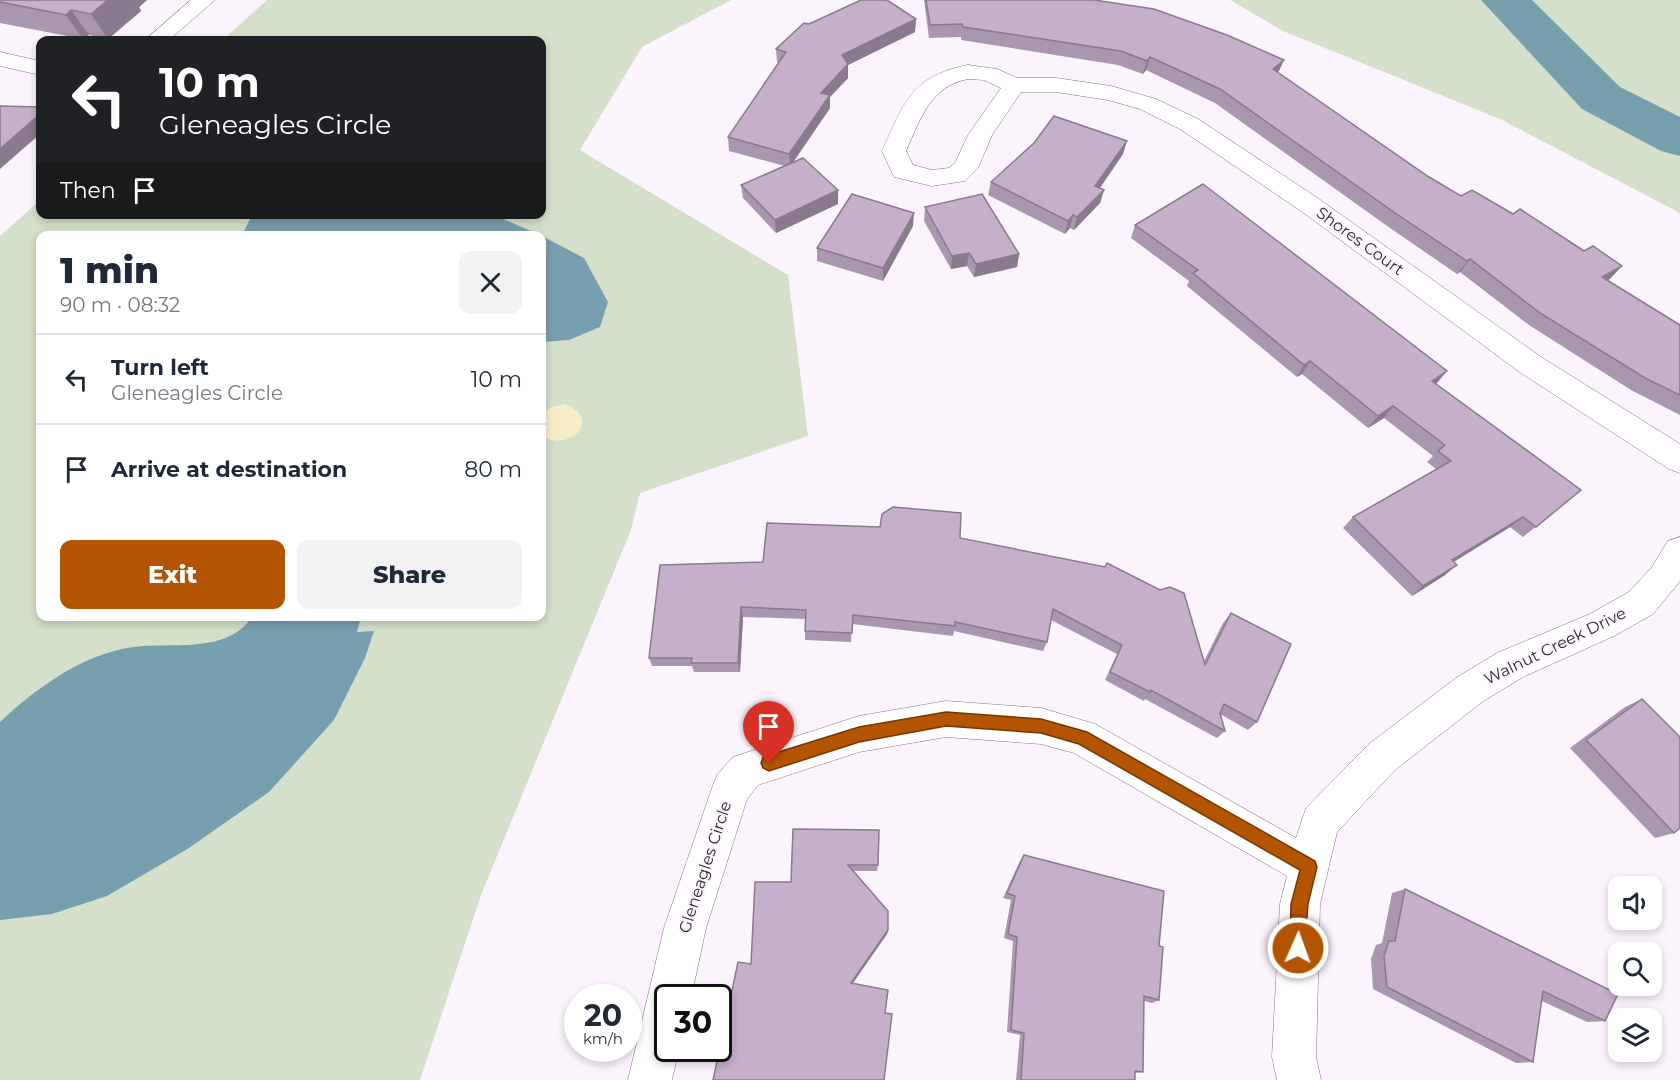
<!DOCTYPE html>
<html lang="en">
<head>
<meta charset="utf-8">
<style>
	body { margin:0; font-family:Montserrat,sans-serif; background:#f2f2f3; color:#1f2937; height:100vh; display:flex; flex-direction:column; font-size:22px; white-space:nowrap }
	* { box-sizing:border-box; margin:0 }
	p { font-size:20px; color:#747a83 }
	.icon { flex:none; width:33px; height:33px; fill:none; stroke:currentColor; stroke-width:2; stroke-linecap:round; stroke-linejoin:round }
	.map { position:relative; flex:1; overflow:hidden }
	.drawer { position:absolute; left:36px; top:231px; width:510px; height:390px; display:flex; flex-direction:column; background:#fff; border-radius:12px; box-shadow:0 3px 9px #0003 }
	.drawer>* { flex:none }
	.top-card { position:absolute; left:36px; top:36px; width:510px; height:183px; border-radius:12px; box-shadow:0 3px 9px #0003; background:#202124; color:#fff; overflow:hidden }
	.tools { position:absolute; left:1608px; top:876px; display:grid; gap:12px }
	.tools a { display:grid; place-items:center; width:54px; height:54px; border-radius:12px; background:#fff; box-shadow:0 3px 9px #0003; font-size:30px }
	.speed { position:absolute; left:564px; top:984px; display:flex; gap:12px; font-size:30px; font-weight:700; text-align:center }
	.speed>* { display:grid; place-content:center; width:78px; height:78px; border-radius:50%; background:#fff; box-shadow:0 3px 9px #0003; line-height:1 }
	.speed small { font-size:15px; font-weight:400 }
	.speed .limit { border:3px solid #111; border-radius:9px; background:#fff; color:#111 }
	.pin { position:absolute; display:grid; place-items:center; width:51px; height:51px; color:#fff; margin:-62px -26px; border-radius:50% 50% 50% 0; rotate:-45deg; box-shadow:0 0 6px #0007 }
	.pin .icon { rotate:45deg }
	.me { position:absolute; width:66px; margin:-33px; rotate:2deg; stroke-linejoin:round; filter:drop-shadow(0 0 4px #0008) }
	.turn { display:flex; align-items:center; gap:21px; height:126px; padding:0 24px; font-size:27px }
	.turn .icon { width:78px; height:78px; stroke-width:2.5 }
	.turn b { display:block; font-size:42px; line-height:51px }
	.then { display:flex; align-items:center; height:57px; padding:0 24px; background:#0003; gap:12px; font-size:22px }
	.round { display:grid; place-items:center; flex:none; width:63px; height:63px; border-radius:12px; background:#f2f2f3 }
	.headline { display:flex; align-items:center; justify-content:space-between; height:102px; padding:0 24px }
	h1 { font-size:36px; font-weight:800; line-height:45px }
	.action { display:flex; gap:12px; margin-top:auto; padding:12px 24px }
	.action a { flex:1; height:69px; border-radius:12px; background:#b35500; color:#fff; font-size:24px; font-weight:800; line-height:69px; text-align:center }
	.action a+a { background:#f2f2f3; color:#1f2937 }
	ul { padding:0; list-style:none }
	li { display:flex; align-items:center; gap:18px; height:90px; padding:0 24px; border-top:2px solid #e0e1e3 }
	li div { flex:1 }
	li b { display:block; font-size:22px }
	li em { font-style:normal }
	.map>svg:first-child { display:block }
	.green { fill:#d4e0ca; fill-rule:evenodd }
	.sand { fill:#f7eec8 }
	.water { fill:#789fad }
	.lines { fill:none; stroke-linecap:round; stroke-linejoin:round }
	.river { fill:#789fad; fill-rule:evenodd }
	.minor-casing { stroke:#837387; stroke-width:1 }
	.minor { fill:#fff; fill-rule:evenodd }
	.wall { fill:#a996af }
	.shaded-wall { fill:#8a7a8e }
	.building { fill:#c5afcb; stroke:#8a7a8e; stroke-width:1.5 }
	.route { fill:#b35500; stroke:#743700; stroke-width:1.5 }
	.labels { text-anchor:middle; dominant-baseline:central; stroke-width:4.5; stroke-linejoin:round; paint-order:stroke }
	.street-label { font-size:16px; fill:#2f2831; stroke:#fcf4fd }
</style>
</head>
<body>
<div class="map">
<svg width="1680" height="1080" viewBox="0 0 1680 1080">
	<rect width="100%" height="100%" fill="#fcf4fd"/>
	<g class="green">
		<path d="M267,0H731L642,47L580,150L788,275L808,436L640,493L631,530L481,895L420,1080H0V236L40,200V214H542V40H223ZM40,236H542V616H40Z"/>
		<polygon points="1230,0 1680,0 1680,213 1500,119 1283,31"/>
	</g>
	<path class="sand" d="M564,404C605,419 568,453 542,436V416L551,407Z"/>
	<g class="water">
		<polygon points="252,215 494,215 540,235 242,235"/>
		<polygon points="542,236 584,258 608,302 600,327 569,340 542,342"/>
		<path d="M252,617H361L357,632L374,631L365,658L334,720L269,792L189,848L107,896L52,914L0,920V722C33,691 76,659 122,649C163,639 224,658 252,617Z"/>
	</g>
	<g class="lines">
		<polygon class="river" points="1481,0 1532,0 1620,87 1680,117 1680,156 1661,151 1582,109"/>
		<defs>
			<g id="minor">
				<polygon points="191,0 215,0 169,40 145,40"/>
				<polygon points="0,52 40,61 40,75 0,66"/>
				<path d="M968,65L997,69L1017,78H1056L1111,86L1156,99L1198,119L1319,199L1541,357L1680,444V473L1669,469L1521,373L1301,211L1180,129L1140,109L1108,100L1056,92H1021L992,135L978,168L965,181L932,186L894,177L882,151C904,103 911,76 968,65ZM968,79L984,80L1001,88L968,135L955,163L949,168L932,170L913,165L906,151C920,120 930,86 968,79Z"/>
				<polygon points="1680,537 1680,581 1653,614 1614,636 1523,677 1482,702 1395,770 1337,832 1320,904 1316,1057 1321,1080 1277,1080 1272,1057 1280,904 1287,876 1074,753 1041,744 946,737 859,752 758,785 747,799 706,928 691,998 668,998 668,1048 679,1048 672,1080 628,1080 664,928 712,788 717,775 733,757 859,716 946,701 1041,708 1095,724 1296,838 1306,808 1369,744 1456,678 1497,653 1590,614 1629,592 1652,567 1668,541"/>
			</g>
		</defs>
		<use href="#minor" class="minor-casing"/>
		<use href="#minor" class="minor"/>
	</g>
	<g class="wall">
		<polygon points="0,0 147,0 139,7 141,11 108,39 89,35 83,39 0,23"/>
		<polygon points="924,0 1094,0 1284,60 1278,72 1429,177 1461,196 1513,214 1584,251 1622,266 1607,280 1680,325 1680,415 1631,390 1529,325 1460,272 1457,274 1390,228 1215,103 1146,70 1143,74 1118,65 961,40 961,37 929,38"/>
		<polygon points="916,19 915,32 848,65 848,78 830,97 830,108 793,162 838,204 776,233 743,198 741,185 785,166 729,151 728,137 779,63 777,62 776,49 809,24"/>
		<polygon points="1123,154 1100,188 1104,190 1100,203 1074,230 1070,228 1065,234 988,195 991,182"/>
		<polygon points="925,207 1019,254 1017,267 974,277 967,266 951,269 924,221"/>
		<polygon points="1135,225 1436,384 1581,490 1523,537 1510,527 1454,562 1445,575 1412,596 1343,528 1353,517 1436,469 1427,462 1433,456 1384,418 1368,428 1302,374 1297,377 1187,286 1189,281 1131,238"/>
		<polygon points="913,226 883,281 817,261 817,248"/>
		<polygon points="960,538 1204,661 1223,623 1231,613 1257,722 1248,730 1220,714 1225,731 1217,738 1145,699 1144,701 1105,680 1117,654 1051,620 1047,642 1043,651 954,631 953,636 852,624 851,642 805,640 805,631 806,619 743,617 740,672 694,672 692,666 652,666 649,658 763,562"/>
		<polygon points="1642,699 1674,833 1655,838 1570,748 1625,707"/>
		<polygon points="793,829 878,865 877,871 852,871 888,930 887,934 852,983 885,1013 884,1080 751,964 791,882"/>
		<polygon points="1024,855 1159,946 1159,1000 1152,1003 1144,1001 1143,1072 1135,1073 1135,1080 1016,1080 1020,1035 1007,1032 1013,941 1004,938 1011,900 1003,898 1020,861"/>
		<polygon points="1405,889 1605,1021 1587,1022 1542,1001 1533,1062 1516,1063 1373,989 1371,959 1376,945 1382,943 1392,893"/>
	</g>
	<g class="shaded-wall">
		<polygon points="108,0 147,0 139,7 141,11 108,39 91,14"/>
		<polygon points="71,10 89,35 83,39 66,15"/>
		<polygon points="916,19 915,32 848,65 848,78 830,97 830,108 790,167 789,154 842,55"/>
		<polygon points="1150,57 1146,70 1143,74 1147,61"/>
		<polygon points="1284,60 1278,73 1273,69"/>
		<polygon points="40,114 40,134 0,169 0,149"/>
		<polygon points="1127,141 1123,154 1092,199 1095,186"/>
		<polygon points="838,190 838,204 776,233 775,220"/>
		<polygon points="1104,190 1100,203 1074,230 1077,217"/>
		<polygon points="914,213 913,226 883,281 883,268"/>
		<polygon points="1073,215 1070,228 1065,234 1068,221"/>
		<polygon points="969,253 967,266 951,269 952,256"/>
		<polygon points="1019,254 1017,267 974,277 976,264"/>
		<polygon points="1470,259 1460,272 1457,274 1467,261"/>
		<polygon points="1622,266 1610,279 1590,290 1602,277"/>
		<polygon points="1310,361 1302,374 1297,377 1304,365"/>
		<polygon points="1447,371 1437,383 1422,393 1432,381"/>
		<polygon points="1393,406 1384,418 1368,428 1378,416"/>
		<polygon points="1523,517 1510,527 1440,570 1452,560"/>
		<polygon points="1457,565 1445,575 1412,596 1423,586"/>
		<polygon points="741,607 743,617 740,672 738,663"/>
		<polygon points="888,930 887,934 851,986 851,983"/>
	</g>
	<g class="building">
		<polygon points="0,0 108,0 91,14 71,10 66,15 0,2"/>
		<polygon points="861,0 887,0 916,19 842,55 848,64 821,93 830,95 789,154 728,137 786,52 776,49 804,23 809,24"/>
		<polygon points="926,0 1094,0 1154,9 1227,35 1284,60 1273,69 1429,177 1461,196 1472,190 1513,214 1520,209 1584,251 1593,246 1622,266 1602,277 1680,325 1680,395 1645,378 1540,313 1470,259 1467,261 1398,215 1220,89 1150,57 1147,61 1121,51 963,27 962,24 930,25"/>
		<polygon points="0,106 40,107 40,114 0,149"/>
		<polygon points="1054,116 1127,141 1095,186 1104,190 1077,217 1073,215 1068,221 991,182 1034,143"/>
		<polygon points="803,158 838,190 775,220 741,185"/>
		<polygon points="1203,184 1447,371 1432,381 1581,490 1536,527 1523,517 1452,560 1457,565 1423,586 1353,517 1451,461 1438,451 1445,445 1393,406 1378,416 1310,361 1304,365 1193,273 1198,270 1135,225"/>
		<polygon points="852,194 914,213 883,268 817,248"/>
		<polygon points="982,194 1019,254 976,264 969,253 952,256 925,207"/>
		<polygon points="893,507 961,513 960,538 1105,567 1107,563 1160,590 1170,587 1184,593 1205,665 1231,613 1291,644 1257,722 1224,704 1220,713 1225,731 1151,690 1150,692 1110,672 1122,645 1053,609 1047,642 955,622 955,626 853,615 852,633 805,631 806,610 741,607 738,663 691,663 692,658 649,658 660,565 763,562 767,523 880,527 882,514"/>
		<polygon points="1642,699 1680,737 1680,828 1674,833 1586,740"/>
		<polygon points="793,829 879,830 878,865 848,865 888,911 888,930 851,983 888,990 885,1013 892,1014 884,1080 713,1080 738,962 751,964 755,882 791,882"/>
		<polygon points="1024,855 1164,891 1159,946 1163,947 1159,1000 1144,996 1143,1072 1135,1071 1135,1080 1021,1080 1024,1033 1011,1030 1017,937 1008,934 1015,896 1007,893"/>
		<polygon points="1405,889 1618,994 1605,1021 1543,991 1533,1062 1387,987 1384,956 1389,941 1395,941"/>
	</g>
	<polygon class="route" points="946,712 1041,719 1087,732 1315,861 1317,867 1308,904 1304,954 1298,956 1292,954 1290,948 1291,904 1300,870 1079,744 1041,733 946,726 859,742 769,771 763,768 761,763 763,757 769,755 859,727"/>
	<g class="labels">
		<g class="street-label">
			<text transform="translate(1360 241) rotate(36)">Shores Court</text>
			<text transform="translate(1555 646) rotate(-26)">Walnut Creek Drive</text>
			<text transform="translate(705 867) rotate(-72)">Gleneagles Circle</text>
		</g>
	</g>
</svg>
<div class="tools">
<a><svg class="icon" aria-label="sound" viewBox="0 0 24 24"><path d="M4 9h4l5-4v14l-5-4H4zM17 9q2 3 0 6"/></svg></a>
<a><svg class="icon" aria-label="search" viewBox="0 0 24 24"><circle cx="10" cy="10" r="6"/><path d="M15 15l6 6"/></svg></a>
<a><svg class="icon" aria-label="layers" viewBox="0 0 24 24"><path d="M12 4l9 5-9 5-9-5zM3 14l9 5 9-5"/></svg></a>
</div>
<div class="speed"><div>20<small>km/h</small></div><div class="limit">30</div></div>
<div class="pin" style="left:769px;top:763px;background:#d93025"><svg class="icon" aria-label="arrive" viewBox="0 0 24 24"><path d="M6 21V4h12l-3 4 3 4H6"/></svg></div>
<svg class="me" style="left:1298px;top:948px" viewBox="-20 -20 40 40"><circle r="17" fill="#b35500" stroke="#fff" stroke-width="3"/><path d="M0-11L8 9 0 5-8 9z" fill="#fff"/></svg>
<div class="top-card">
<div class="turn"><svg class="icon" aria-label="left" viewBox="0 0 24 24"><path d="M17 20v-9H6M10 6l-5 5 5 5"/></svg><div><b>10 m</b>Gleneagles Circle</div></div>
<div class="then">Then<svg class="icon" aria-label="arrive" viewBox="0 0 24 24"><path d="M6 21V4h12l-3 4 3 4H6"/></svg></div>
</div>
<section class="drawer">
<div class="headline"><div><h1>1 min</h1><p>90 m · 08:32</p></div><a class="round"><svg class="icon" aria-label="close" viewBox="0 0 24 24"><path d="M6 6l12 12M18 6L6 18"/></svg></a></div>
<ul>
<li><svg class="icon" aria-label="left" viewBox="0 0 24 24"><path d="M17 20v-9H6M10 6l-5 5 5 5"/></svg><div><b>Turn left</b><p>Gleneagles Circle</p></div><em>10 m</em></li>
<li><svg class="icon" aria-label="arrive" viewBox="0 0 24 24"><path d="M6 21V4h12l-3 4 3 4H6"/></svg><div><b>Arrive at destination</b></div><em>80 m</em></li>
</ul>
<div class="action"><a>Exit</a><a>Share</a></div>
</section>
</div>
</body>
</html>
